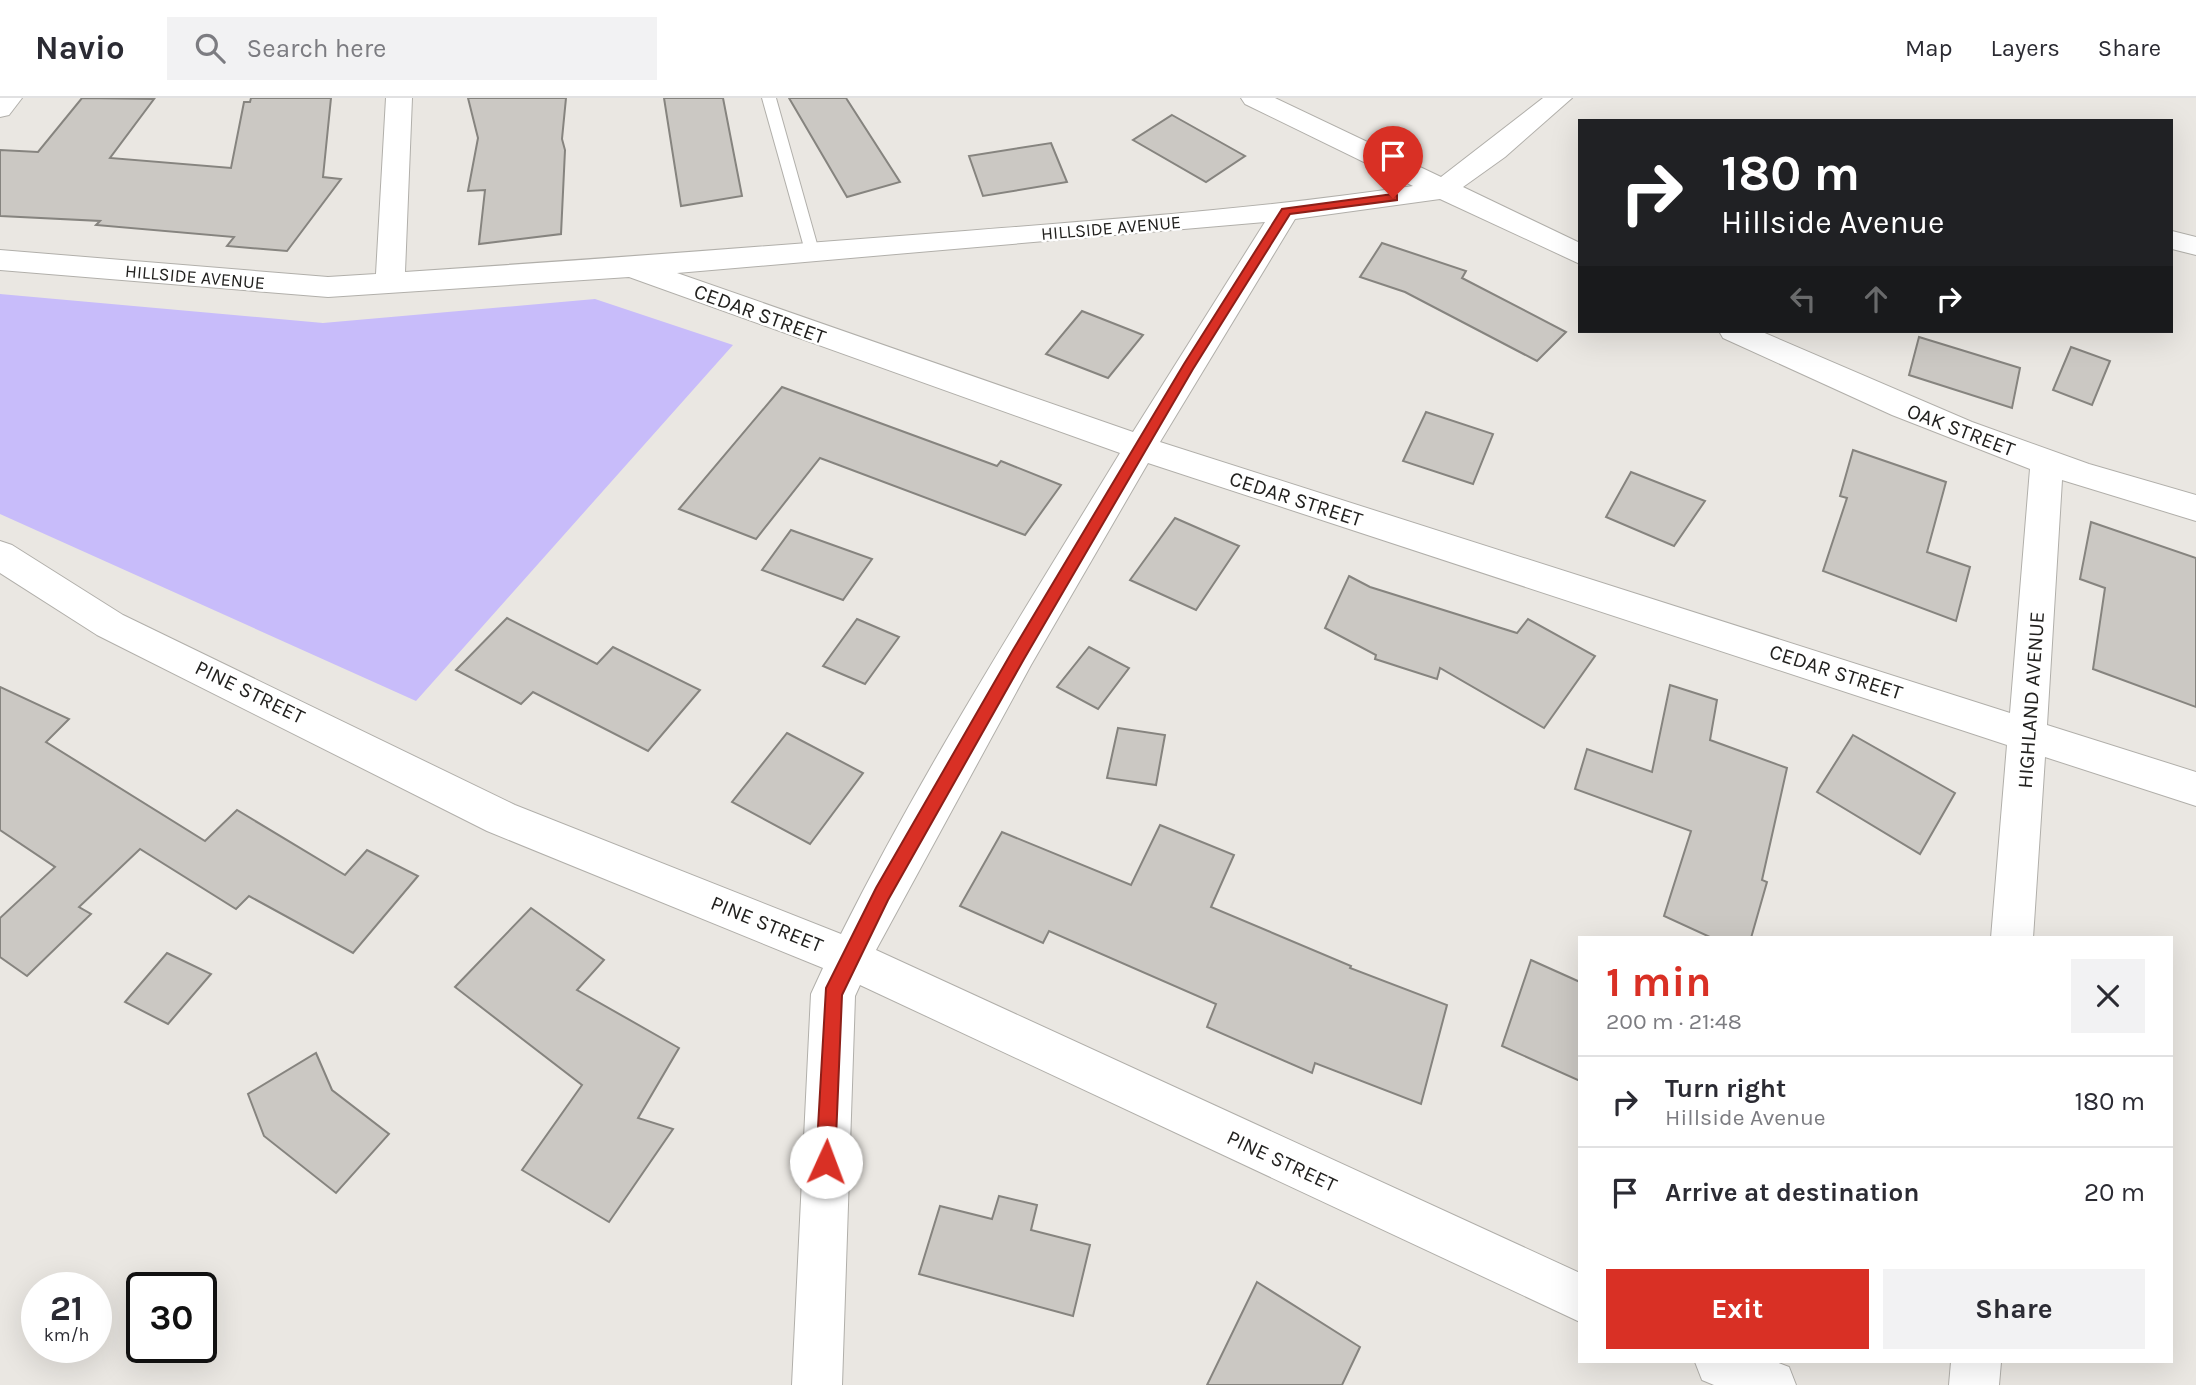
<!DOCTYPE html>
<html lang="en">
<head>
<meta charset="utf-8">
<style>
	body { margin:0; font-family:Karla,sans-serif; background:#f2f2f3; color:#2b2b33; height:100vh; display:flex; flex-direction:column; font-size:26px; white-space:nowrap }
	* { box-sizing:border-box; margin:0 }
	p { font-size:23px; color:#7c7c81 }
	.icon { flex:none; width:38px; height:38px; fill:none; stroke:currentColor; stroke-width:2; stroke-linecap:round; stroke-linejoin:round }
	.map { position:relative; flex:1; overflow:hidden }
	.side { position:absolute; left:1578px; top:838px; width:595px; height:427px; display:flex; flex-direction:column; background:#fff; border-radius:0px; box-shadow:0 7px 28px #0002 }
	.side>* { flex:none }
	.banner { position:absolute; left:1578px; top:21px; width:595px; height:214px; border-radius:0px; box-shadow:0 7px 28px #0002; background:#202124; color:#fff; overflow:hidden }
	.speed { position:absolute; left:21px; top:1174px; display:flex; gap:14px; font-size:35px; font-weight:700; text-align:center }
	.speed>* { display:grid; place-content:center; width:91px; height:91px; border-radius:50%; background:#fff; box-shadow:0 7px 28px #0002; line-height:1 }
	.speed small { font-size:18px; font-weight:400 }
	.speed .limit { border:4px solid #111; border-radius:10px; background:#fff; color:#111 }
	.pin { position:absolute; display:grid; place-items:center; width:60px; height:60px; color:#fff; margin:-72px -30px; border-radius:50% 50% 50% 0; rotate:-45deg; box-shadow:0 0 7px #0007 }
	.pin .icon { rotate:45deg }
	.me { position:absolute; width:77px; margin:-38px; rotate:2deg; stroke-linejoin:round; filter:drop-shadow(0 0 5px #0008) }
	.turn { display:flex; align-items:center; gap:24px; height:147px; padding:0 28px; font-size:32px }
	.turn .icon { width:91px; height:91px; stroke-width:2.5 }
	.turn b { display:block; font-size:49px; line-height:60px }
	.lanes { display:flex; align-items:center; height:66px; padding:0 28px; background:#0003; justify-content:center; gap:35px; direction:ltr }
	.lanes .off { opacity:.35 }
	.round { display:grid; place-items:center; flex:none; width:74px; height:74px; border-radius:0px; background:#f2f2f3 }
	.head { display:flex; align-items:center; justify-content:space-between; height:119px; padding:0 28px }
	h1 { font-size:42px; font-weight:700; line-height:52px; color:#d93025 }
	.action { display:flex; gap:14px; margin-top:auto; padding:14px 28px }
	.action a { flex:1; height:80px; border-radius:0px; background:#d93025; color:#fff; font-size:28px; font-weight:700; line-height:80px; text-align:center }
	.action a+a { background:#f2f2f3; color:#2b2b33 }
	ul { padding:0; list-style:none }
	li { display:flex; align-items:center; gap:21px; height:91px; padding:0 28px; border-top:2px solid #e1e1e2 }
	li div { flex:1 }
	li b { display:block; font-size:26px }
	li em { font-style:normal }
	header { display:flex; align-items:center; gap:42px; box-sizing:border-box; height:98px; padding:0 35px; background:#fff; border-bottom:2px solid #e1e1e2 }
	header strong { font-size:33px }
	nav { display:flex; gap:38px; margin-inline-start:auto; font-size:24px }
	.search { width:490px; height:63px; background:#f2f2f3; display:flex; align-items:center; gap:18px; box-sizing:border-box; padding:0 24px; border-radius:0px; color:#7c7c81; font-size:26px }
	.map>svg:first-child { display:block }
	.green { fill:#c8bcfa }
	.building { fill:#cbc8c3; stroke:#86847f; stroke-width:2 }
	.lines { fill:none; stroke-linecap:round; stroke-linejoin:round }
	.lane-casing { stroke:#b1afaa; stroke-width:2 }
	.street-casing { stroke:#b1afaa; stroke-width:2 }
	.lane { fill:#fff; fill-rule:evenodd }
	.street { fill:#fff; fill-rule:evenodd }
	.route { fill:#d93025; stroke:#8d1f18; stroke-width:2 }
	.labels { text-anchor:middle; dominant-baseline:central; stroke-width:5; stroke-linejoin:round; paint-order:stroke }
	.far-street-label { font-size:18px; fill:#22211f; stroke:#fff }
	.street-label { font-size:21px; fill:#22211f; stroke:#fff }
</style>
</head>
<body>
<header>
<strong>Navio</strong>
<div class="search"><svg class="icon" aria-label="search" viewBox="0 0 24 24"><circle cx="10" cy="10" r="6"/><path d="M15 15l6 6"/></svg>Search here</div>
<nav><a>Map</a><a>Layers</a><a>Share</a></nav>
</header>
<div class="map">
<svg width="2196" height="1287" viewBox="0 0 2196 1287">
	<rect width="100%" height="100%" fill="#eae7e2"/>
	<polygon class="green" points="0,196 323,225 595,201 733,247 416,603 0,416"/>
	<g class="building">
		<polygon points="82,0 154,1 110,60 231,70 244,4 250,4 251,0 331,0 323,79 341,81 287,153 227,148 234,139 96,127 100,123 0,118 0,52 38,54"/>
		<polygon points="468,0 566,0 562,41 565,52 561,136 479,146 485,92 468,93 478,40"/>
		<polygon points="664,0 723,0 742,98 681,108"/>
		<polygon points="789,0 846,0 900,84 847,99"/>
		<polygon points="1172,17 1245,58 1206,84 1133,42"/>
		<polygon points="1051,45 1067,84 983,98 969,58"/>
		<polygon points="1382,145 1466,173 1462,180 1566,234 1537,263 1405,194 1360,179"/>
		<polygon points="1082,213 1143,237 1108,280 1046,256"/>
		<polygon points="1919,239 2020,270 2012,310 1909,277"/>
		<polygon points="2071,249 2110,263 2092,307 2053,292"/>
		<polygon points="782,289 997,368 1001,363 1061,387 1025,437 820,360 756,441 679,411"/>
		<polygon points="1426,314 1493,336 1473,386 1403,363"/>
		<polygon points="1853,352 1946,384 1927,454 1970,469 1956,523 1823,473 1847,400 1840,398"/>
		<polygon points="1631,374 1705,403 1674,448 1606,419"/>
		<polygon points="1175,420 1239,448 1196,512 1130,482"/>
		<polygon points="2091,424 2196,460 2196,609 2093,571 2105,490 2080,481"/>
		<polygon points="791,432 872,461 843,502 762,472"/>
		<polygon points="1349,478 1370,489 1517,535 1528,521 1595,558 1544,630 1440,570 1437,581 1375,561 1376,557 1325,530"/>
		<polygon points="507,520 597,566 613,549 700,592 648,653 533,594 521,606 456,572"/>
		<polygon points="857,521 899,539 865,586 823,568"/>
		<polygon points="1089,549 1129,570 1098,611 1057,589"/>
		<polygon points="1670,587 1717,602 1710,642 1787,670 1762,782 1767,784 1751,840 1712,840 1664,818 1691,733 1575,691 1587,651 1652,674"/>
		<polygon points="0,589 69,621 46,644 205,743 237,712 345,777 367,752 418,778 353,855 249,798 236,811 140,751 79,809 91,816 27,878 0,859 0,820 55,769 0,732"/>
		<polygon points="1118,630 1165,637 1156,687 1107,680"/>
		<polygon points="787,635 863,675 810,746 732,704"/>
		<polygon points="1853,637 1955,695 1920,756 1817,694"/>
		<polygon points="1160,727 1234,757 1211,809 1351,868 1350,870 1447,907 1421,1006 1315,965 1312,975 1207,929 1216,906 1049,833 1043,845 960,808 1002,734 1131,787"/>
		<polygon points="531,810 604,862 577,892 679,950 638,1020 673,1031 609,1124 522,1072 582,987 455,889"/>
		<polygon points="167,855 211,876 168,926 125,904"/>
		<polygon points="1531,862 1580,884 1580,983 1502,948"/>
		<polygon points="316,955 332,992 389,1036 336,1095 264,1038 248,996"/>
		<polygon points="999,1098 1037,1107 1031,1132 1090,1147 1073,1218 919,1176 940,1108 992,1121"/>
		<polygon points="1257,1184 1360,1249 1342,1287 1207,1287"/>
	</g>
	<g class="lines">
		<defs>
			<polygon id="lane" points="762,0 776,0 819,153 817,156 812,158 805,153"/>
			<g id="street">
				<polygon points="0,0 22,0 9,17 0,19"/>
				<path d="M386,0H412L405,174C592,162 778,147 965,133C1115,121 1265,110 1413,88L1245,6L1241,0H1275L1441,79L1543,0H1572L1505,59L1463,89L1580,145V166L1440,101L1295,121L1160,344L2010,615L2030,371L1892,317L1723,240L1719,233H1760L1972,324L2089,366L2196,397V423L2062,382L2047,627L2196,674V708L2045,659L2033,840H1991L2007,647L1148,365L1031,567L876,852L1580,1175V1224L860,887L855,898L842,1287H792L811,896L823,870L487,733L97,537L0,475V443L12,447L123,517L515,707L841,836C924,670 1024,513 1120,355L629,179L328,199L0,172V152L328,179L376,176ZM1265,124L1133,334L677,175Z"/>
				<polygon points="2172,133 2196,139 2196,157 2172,151"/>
				<polygon points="1695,1264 1776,1264 1789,1269 1796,1287 1714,1287 1702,1282"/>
				<polygon points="1951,1264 2001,1264 1999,1287 1949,1287"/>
			</g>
		</defs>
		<use href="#lane" class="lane-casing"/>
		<use href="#street" class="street-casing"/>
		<use href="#lane" class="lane"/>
		<use href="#street" class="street"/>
	</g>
	<polygon class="route" points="1393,96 1397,97 1397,102 1290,116 1193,271 1024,561 888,802 842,897 835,1064 833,1070 826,1073 819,1070 816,1064 826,890 876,790 1013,552 1184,266 1282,111"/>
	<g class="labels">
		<g class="far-street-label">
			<text transform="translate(1111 130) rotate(-5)">HILLSIDE AVENUE</text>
			<text transform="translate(195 179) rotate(5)">HILLSIDE AVENUE</text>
		</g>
		<g class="street-label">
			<text transform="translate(760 216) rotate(20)">CEDAR STREET</text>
			<text transform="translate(1961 332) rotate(21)">OAK STREET</text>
			<text transform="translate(1296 401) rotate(18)">CEDAR STREET</text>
			<text transform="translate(1836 574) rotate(18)">CEDAR STREET</text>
			<text transform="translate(250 594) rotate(26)">PINE STREET</text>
			<text transform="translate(2031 602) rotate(-86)">HIGHLAND AVENUE</text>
			<text transform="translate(767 826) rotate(22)">PINE STREET</text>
			<text transform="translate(1282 1063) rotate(25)">PINE STREET</text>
		</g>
	</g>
</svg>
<div class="speed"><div>21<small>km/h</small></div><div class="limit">30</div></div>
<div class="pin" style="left:1393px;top:100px;background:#d93025"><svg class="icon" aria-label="arrive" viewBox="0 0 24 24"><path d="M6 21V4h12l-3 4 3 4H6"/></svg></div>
<svg class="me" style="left:826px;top:1064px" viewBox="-20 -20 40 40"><circle r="19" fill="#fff"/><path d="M0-13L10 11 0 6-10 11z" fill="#d93025"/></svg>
<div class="banner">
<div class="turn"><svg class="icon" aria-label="right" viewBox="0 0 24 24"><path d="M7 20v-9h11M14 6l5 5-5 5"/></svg><div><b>180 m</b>Hillside Avenue</div></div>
<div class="lanes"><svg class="icon off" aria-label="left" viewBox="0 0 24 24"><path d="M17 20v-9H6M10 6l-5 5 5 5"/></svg><svg class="icon off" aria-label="ahead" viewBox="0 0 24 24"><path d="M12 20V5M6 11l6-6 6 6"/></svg><svg class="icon" aria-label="right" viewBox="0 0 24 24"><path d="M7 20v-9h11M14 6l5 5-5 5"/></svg></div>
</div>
<section class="side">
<div class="head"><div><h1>1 min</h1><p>200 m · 21:48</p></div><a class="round"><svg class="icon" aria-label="close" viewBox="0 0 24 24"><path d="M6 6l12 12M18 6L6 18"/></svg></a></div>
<ul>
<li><svg class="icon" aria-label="right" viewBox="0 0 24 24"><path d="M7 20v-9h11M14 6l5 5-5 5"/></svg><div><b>Turn right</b><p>Hillside Avenue</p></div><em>180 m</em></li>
<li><svg class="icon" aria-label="arrive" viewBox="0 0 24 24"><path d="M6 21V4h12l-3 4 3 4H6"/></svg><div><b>Arrive at destination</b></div><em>20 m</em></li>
</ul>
<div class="action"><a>Exit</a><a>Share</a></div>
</section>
</div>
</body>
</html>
